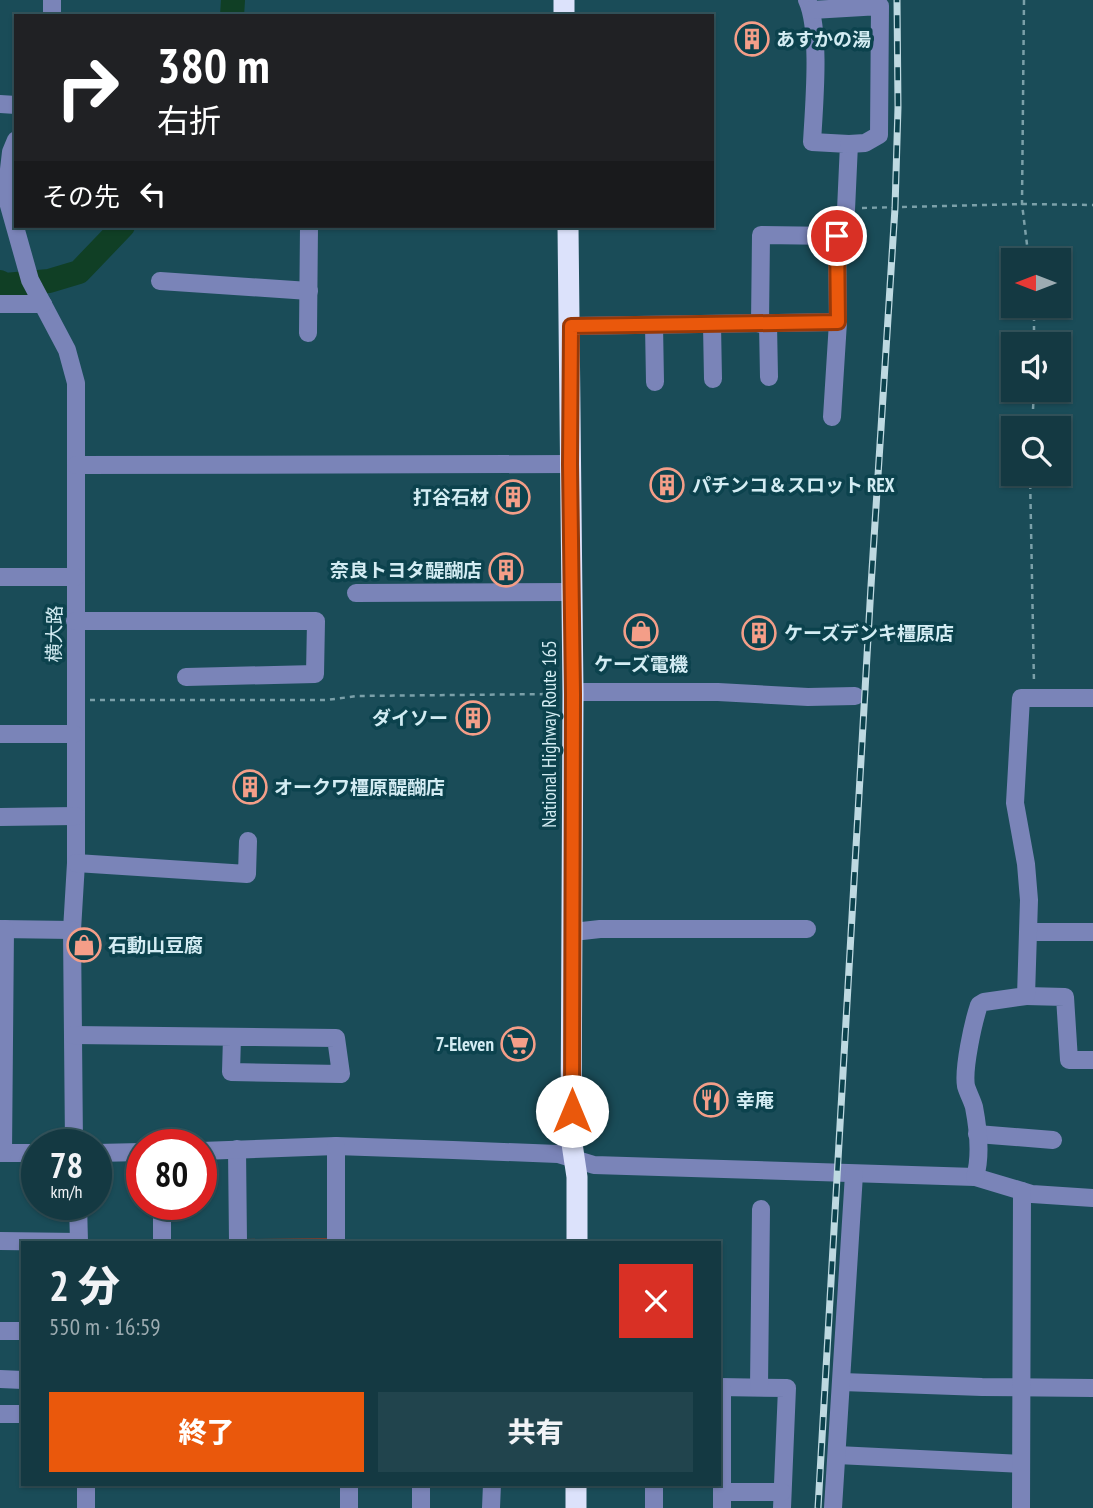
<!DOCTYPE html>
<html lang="ja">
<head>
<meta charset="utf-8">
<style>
	body { margin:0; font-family:"PT Sans Narrow","Noto Sans JP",sans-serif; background:#21444d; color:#f1f3f6; height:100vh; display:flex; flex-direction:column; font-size:26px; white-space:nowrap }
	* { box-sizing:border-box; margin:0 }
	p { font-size:23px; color:#9dacb2 }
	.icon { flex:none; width:38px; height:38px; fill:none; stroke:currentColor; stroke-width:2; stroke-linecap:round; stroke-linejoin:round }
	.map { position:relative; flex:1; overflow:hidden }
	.details { position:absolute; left:21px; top:1241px; width:700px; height:245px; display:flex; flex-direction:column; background:#143942; border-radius:0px; box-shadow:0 2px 5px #0004,0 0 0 2px #33535b }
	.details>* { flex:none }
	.hud { position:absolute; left:14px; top:14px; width:700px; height:214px; border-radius:0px; box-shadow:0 2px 5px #0004,0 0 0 2px #33535b; background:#202124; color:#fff; overflow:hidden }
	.needle { width:46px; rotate:270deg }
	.buttons { position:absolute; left:1001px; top:248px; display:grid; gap:14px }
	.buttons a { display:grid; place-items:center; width:70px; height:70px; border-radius:0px; background:#143942; box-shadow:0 2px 5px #0004,0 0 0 2px #33535b; font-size:35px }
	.speed { position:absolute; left:21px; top:1129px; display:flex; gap:14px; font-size:35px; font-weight:700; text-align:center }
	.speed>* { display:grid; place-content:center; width:91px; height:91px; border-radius:50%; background:#143942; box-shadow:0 2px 5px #0004,0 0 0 2px #33535b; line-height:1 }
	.speed small { font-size:18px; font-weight:400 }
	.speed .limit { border:10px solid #d22; background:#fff; color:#111 }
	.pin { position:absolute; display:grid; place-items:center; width:60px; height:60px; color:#fff; margin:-30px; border:4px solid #fff; border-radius:50%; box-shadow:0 2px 7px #0007 }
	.me { position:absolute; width:77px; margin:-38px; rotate:0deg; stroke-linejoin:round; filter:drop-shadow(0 0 5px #0008) }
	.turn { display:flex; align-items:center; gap:24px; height:147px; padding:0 28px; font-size:32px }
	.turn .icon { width:91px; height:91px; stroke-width:2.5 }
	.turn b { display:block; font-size:49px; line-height:60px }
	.then { display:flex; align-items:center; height:66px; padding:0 28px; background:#0003; gap:14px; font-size:26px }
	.round { display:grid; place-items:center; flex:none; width:74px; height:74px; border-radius:0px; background:#21444d }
	.summary { display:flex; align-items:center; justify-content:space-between; height:119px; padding:0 28px }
	h1 { font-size:42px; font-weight:800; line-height:52px }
	.cta { display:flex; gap:14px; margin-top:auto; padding:14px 28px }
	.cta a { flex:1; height:80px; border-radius:0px; background:#ea580c; color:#fff; font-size:28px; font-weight:800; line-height:80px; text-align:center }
	.cta a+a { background:#21444d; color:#f1f3f6 }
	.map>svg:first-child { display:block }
	.green { fill:#853e2c }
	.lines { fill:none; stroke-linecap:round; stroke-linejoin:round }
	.river { stroke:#103f25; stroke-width:24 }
	.path { stroke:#7ba0a9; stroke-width:2.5; stroke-dasharray:5 5; stroke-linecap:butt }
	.minor { stroke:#7a84b8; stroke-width:18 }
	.highway { stroke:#dce2fb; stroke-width:21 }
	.rail-casing { stroke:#bed9e1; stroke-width:7 }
	.rail { stroke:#0c424d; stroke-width:4.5; stroke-dasharray:13; stroke-linecap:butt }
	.route-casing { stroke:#983908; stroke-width:18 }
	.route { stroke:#ea580c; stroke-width:12 }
	.labels { text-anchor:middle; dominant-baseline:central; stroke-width:7; stroke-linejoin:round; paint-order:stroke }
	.poi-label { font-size:19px; font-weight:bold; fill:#d3ecf3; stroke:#0c424d; text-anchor:start }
	.street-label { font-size:19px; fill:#d3ecf3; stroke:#0c424d }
</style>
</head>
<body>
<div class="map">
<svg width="1093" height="1508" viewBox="0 0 1093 1508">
	<rect width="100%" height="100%" fill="#1a4c58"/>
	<polygon class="green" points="333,1238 333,1242 244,1242 244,1239"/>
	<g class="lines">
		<g class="river">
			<polyline points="232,16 233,0"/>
			<polyline points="0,282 5,285 49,281 79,272 123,226"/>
		</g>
		<g class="path">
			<polyline points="1024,0 1022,204 1029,261"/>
			<polyline points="862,208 1022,204 1093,205"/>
			<polyline points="1034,306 1034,345"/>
			<polyline points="1032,429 1034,390"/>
			<polyline points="1030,474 1034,684"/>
			<polyline points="90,700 327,700 357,696 556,694"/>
		</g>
		<g class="minor">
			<path d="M807,0C821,30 814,106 812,142L849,144L845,232L837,236L838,322L832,417"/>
			<polyline points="812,10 880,6 879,135 865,143 849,144"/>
			<polyline points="52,16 52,0"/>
			<polyline points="0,104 16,105"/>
			<polyline points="16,140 11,152 6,195 30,280 67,350 76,383 76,863 72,930 74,1144"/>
			<polyline points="160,281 309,291"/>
			<polyline points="0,304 43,304"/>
			<polyline points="760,324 761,235 837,236"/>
			<polyline points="768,324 769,377"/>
			<polyline points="654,325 655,382"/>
			<polyline points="712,325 713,379"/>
			<polyline points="571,326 838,322"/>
			<polyline points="308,333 309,226"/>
			<polyline points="76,465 570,464"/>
			<polyline points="0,577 76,577"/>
			<polyline points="356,593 572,592"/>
			<polyline points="75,621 316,621 315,674 186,677"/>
			<polyline points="573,694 584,692 718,692 808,697 855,696"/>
			<polyline points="0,734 74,734"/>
			<polyline points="0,817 76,816"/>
			<polyline points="76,863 247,874 248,841"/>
			<polyline points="0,929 72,930"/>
			<polyline points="573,932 600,929 807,929"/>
			<polyline points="1029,932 1093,932"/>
			<polyline points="1026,996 1065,997 1069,1060 1093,1060"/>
			<polyline points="73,1035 336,1038 341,1074 231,1072 232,1037"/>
			<polyline points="977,1134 1053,1140"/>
			<polyline points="237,1149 238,1242"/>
			<polyline points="201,1151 336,1146 453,1150 558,1154 594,1165 975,1177 1032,1194 1093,1198"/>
			<polyline points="0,1153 37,1153"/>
			<polyline points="3,1153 5,929"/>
			<polyline points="96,1153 142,1152"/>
			<path d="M975,1177C981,1157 978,1128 974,1107C972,1100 968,1093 966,1086C963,1069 973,1023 979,1005L984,1002L1026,996L1029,900L1026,864L1015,803L1021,698H1093"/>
			<polyline points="78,1204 79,1242"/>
			<polyline points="162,1204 162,1242"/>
			<polyline points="0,1241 79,1242"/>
			<polyline points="336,1242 336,1146"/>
			<polyline points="0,1331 23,1331"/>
			<polyline points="0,1379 23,1380"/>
			<polyline points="842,1382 982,1387 1093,1388"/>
			<polyline points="719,1387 787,1388 782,1508"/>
			<polyline points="759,1387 761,1209"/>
			<polyline points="0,1414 23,1414"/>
			<polyline points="837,1455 1021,1464"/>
			<polyline points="349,1484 349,1508"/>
			<polyline points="722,1492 782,1492"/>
			<polyline points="86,1508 86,1484"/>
			<polyline points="421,1508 421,1484"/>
			<polyline points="491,1508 492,1484"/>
			<polyline points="654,1508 654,1484"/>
			<polyline points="722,1508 722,1388"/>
			<polyline points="833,1508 854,1174"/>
			<polyline points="1021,1508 1022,1191"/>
		</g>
		<g class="highway">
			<polyline points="564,0 564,16"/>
			<polyline points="568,226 573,694 571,1137 577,1177 577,1242"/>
			<polyline points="576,1508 576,1484"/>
		</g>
		<defs>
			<polyline id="rail" points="818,1508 871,586 895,208 898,107 897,0"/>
		</defs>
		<use href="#rail" class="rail-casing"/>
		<use href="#rail" class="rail"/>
	</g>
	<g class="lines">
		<defs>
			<polyline id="route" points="572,1111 573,694 570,464 571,326 838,322 837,236"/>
		</defs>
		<use href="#route" class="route-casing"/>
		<use href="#route" class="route"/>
	</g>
	<defs>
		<symbol id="building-ring" viewBox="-11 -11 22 22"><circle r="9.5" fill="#0c424d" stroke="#f49e88" stroke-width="1.5"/><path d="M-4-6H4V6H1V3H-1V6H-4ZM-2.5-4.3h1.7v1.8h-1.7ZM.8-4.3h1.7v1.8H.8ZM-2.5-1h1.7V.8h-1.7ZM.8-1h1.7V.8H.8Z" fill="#f49e88"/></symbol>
		<symbol id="shop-ring" viewBox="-11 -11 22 22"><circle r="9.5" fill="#0c424d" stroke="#f49e88" stroke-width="1.5"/><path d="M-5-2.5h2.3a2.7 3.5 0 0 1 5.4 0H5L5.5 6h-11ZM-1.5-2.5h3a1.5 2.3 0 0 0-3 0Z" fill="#f49e88"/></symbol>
		<symbol id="supermarket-ring" viewBox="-11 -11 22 22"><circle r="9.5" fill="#0c424d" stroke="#f49e88" stroke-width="1.5"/><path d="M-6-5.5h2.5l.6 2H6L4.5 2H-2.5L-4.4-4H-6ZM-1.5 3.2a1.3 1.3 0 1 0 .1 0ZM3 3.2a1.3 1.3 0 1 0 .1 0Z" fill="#f49e88"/></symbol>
		<symbol id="restaurant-ring" viewBox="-11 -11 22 22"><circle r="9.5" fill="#0c424d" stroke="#f49e88" stroke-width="1.5"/><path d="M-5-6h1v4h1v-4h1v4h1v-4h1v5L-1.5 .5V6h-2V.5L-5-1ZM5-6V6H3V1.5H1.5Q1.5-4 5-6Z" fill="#f49e88"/></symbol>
	</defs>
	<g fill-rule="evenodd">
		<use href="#building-ring" x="733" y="20" width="38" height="38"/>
		<use href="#building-ring" x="648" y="466" width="38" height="38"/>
		<use href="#building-ring" x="494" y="478" width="38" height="38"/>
		<use href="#building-ring" x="487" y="551" width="38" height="38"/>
		<use href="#shop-ring" x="622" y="612" width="38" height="38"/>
		<use href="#building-ring" x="740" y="614" width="38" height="38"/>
		<use href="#building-ring" x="454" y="699" width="38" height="38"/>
		<use href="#building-ring" x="231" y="768" width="38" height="38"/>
		<use href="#shop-ring" x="65" y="926" width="38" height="38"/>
		<use href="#supermarket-ring" x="499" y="1025" width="38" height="38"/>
		<use href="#restaurant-ring" x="692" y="1081" width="38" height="38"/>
	</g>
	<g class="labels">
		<g class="poi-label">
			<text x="776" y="39">あすかの湯</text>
			<text x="692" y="485">パチンコ＆スロット REX</text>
			<text x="489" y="497" text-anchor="end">打谷石材</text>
			<text x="482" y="570" text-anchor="end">奈良トヨタ醍醐店</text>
			<text x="784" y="633">ケーズデンキ橿原店</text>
			<text x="641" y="664" text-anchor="middle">ケーズ電機</text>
			<text x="448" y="718" text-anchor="end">ダイソー</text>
			<text x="274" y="787">オークワ橿原醍醐店</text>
			<text x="108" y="945">石動山豆腐</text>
			<text x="494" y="1044" text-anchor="end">7-Eleven</text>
			<text x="736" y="1100">幸庵</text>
		</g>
		<g class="street-label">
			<text transform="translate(54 634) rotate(-89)">横大路</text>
			<text transform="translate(549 734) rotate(-90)">National Highway Route 165</text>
		</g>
	</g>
</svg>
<div class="buttons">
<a><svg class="needle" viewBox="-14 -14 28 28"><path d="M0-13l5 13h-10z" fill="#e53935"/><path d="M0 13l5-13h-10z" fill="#9dacb2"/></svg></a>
<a><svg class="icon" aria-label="sound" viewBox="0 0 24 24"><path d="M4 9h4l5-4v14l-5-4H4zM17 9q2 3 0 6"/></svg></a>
<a><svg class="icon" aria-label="search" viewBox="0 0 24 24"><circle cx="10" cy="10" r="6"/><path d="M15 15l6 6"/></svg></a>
</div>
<div class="speed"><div>78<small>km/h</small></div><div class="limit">80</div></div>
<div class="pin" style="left:837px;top:236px;background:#d93025"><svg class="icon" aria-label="arrive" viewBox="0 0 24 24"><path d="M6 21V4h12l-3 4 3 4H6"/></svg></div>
<svg class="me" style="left:572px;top:1111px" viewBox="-20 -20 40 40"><circle r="19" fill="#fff"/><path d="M0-13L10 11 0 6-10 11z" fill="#ea580c"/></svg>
<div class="hud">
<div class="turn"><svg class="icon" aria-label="right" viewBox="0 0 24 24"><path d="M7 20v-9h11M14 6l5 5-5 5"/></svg><div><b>380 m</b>右折</div></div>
<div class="then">その先<svg class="icon" aria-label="left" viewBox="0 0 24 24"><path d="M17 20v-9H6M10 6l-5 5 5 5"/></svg></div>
</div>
<section class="details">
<div class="summary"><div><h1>2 分</h1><p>550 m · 16:59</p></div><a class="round" style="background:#d93025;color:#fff"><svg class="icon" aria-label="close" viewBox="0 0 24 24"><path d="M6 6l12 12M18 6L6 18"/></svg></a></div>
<div class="cta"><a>終了</a><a>共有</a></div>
</section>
</div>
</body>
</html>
